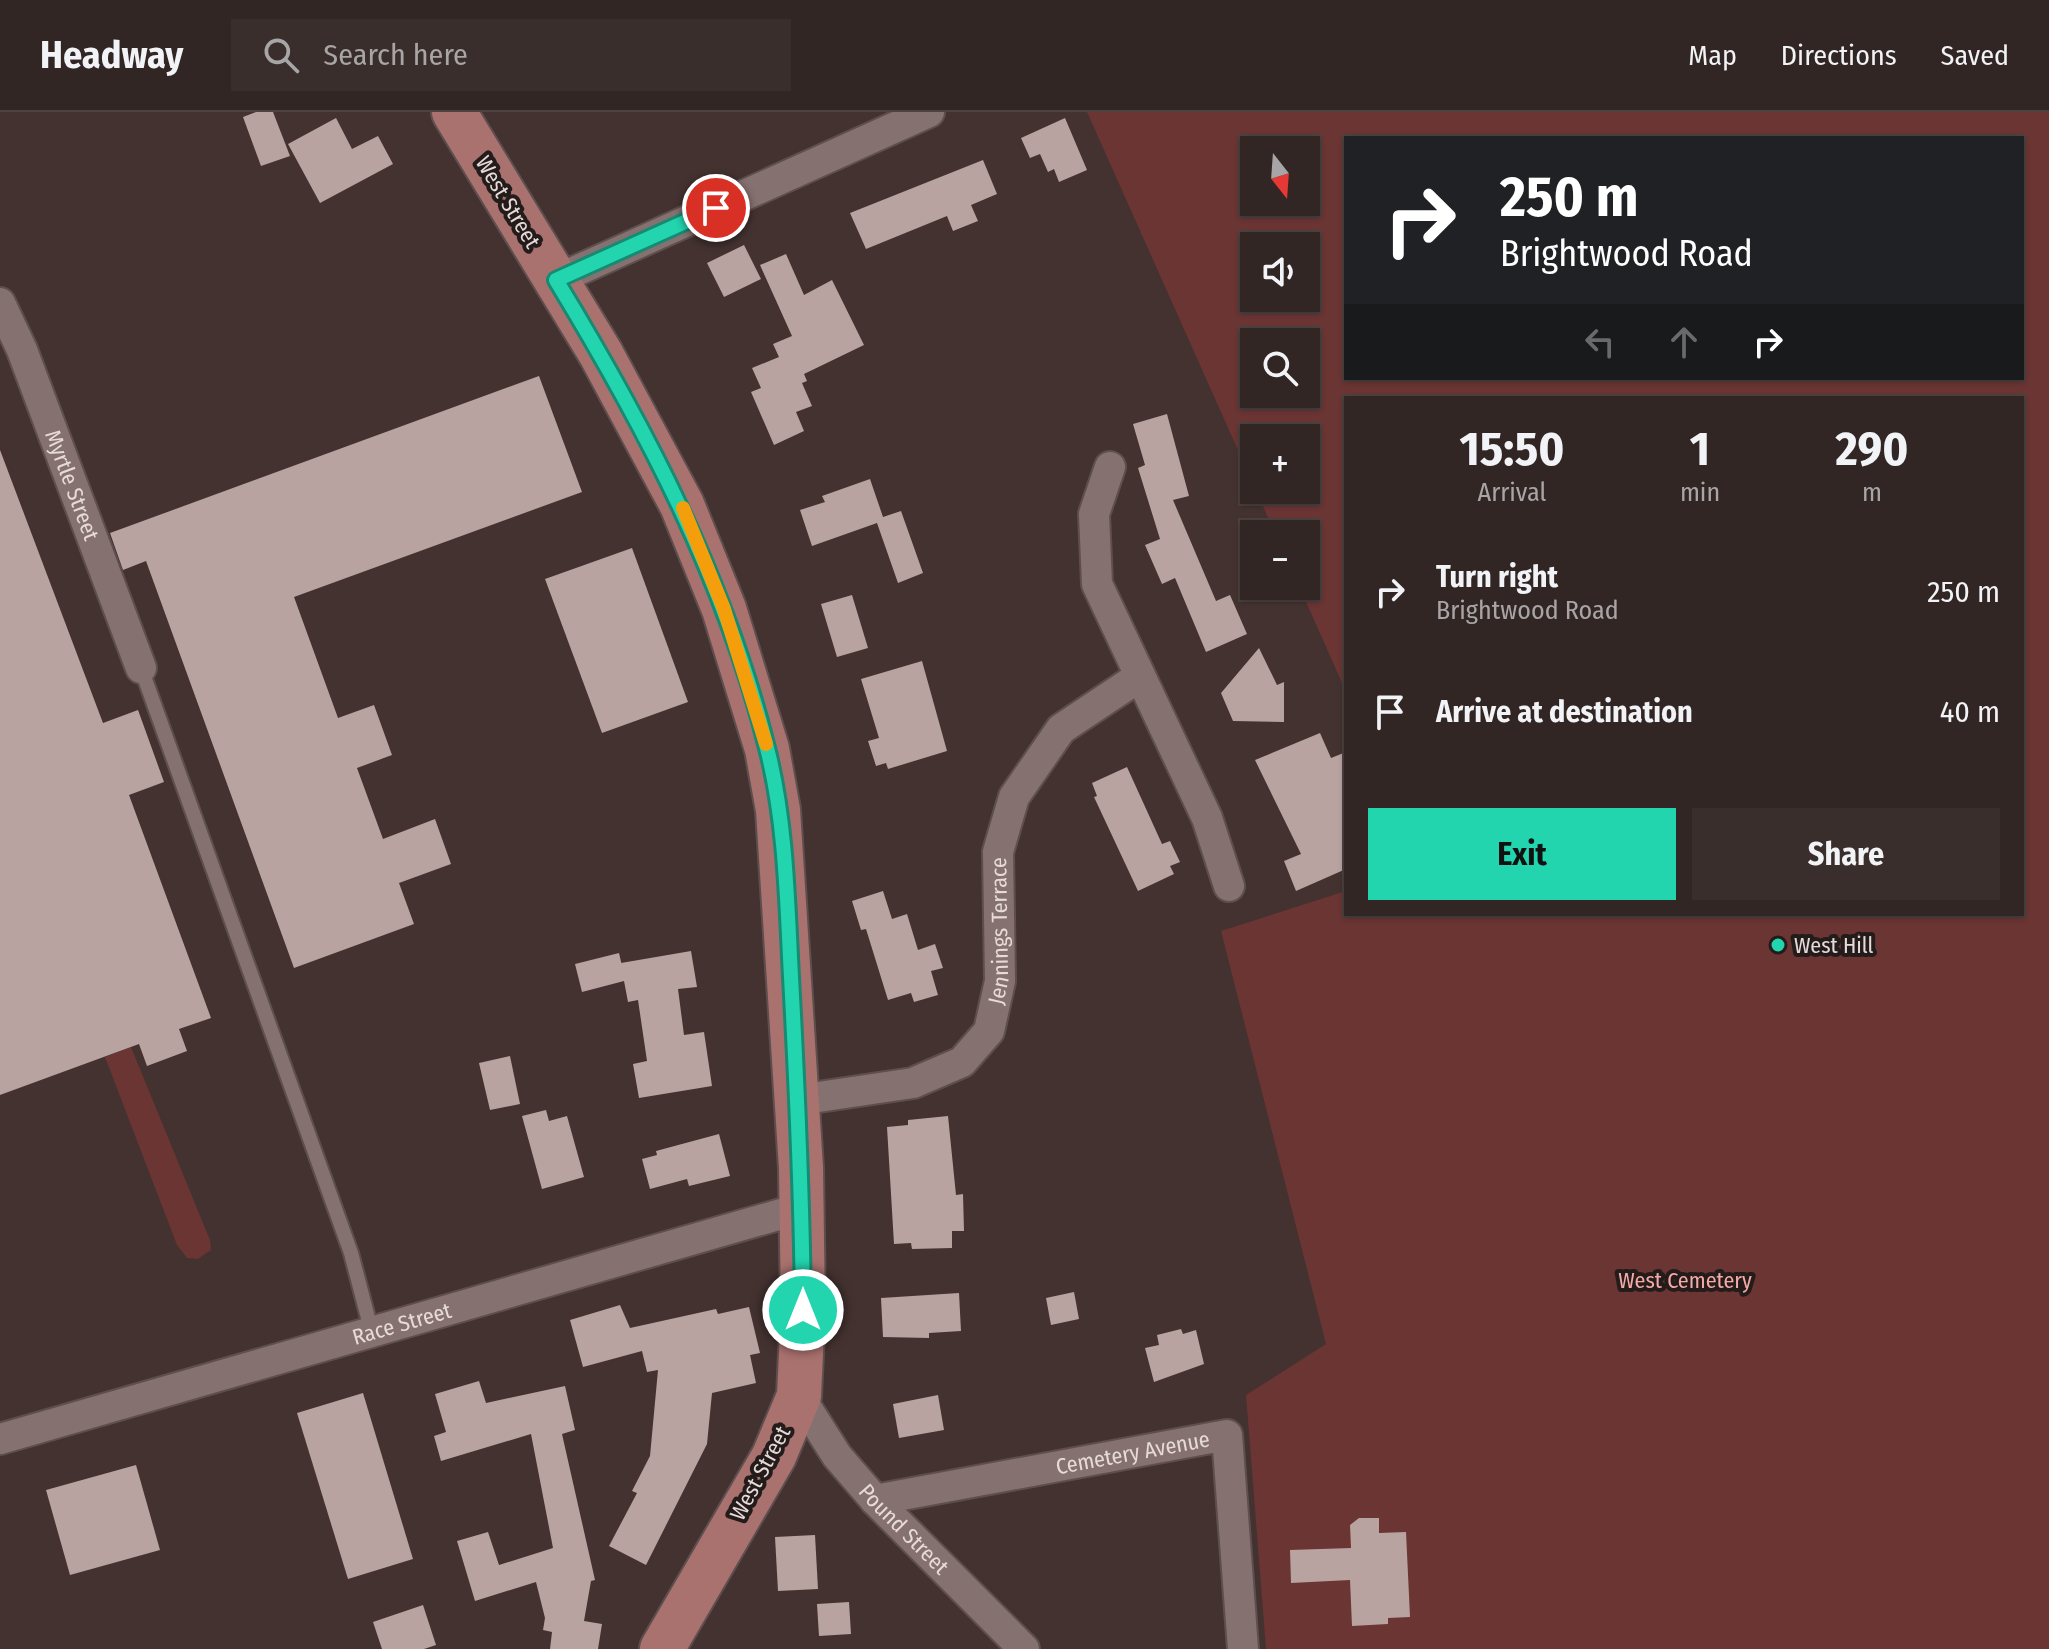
<!DOCTYPE html>
<html lang="en">
<head>
<meta charset="utf-8">
<style>
	body { margin:0; font-family:"Fira Sans Condensed",sans-serif; background:#3a2e2c; color:#f1f3f6; height:100vh; display:flex; flex-direction:column; font-size:30px; white-space:nowrap }
	* { box-sizing:border-box; margin:0 }
	p { font-size:26px; color:#a8a5a6 }
	.icon { flex:none; width:44px; height:44px; fill:none; stroke:currentColor; stroke-width:2; stroke-linecap:round; stroke-linejoin:round }
	.map { position:relative; flex:1; overflow:hidden }
	.panel { position:absolute; left:1344px; top:284px; width:680px; height:520px; display:flex; flex-direction:column; background:#322624; border-radius:0px; box-shadow:0 2px 6px #0004,0 0 0 2px #4d4341 }
	.panel>* { flex:none }
	.guide { position:absolute; left:1344px; top:24px; width:680px; height:244px; border-radius:0px; box-shadow:0 2px 6px #0004,0 0 0 2px #4d4341; background:#202124; color:#fff; overflow:hidden }
	.needle { width:52px; rotate:163deg }
	.fabs { position:absolute; left:1240px; top:24px; display:grid; gap:16px }
	.fabs a { display:grid; place-items:center; width:80px; height:80px; border-radius:0px; background:#322624; box-shadow:0 2px 6px #0004,0 0 0 2px #4d4341; font-size:40px }
	.pin { position:absolute; display:grid; place-items:center; width:68px; height:68px; color:#fff; margin:-34px; border:4px solid #fff; border-radius:50%; box-shadow:0 2px 8px #0007 }
	.me { position:absolute; width:88px; margin:-44px; rotate:0deg; stroke-linejoin:round; filter:drop-shadow(0 0 6px #0008) }
	.turn { display:flex; align-items:center; gap:28px; height:168px; padding:0 24px; font-size:36px }
	.turn .icon { width:104px; height:104px; stroke-width:2.5 }
	.turn b { display:block; font-size:56px; line-height:68px }
	.lanes { display:flex; align-items:center; height:76px; padding:0 24px; background:#0003; justify-content:center; gap:40px; direction:ltr }
	.lanes .off { opacity:.35 }
	.eta { display:flex; justify-content:space-evenly; align-items:center; height:136px; text-align:center }
	.eta b { font-size:48px; font-weight:700; line-height:56px }
	.action { display:flex; gap:16px; margin-top:auto; padding:16px 24px }
	.action a { flex:1; height:92px; border-radius:0px; background:#22d5af; color:#111; font-size:32px; font-weight:700; line-height:92px; text-align:center }
	.action a+a { background:#3a2e2c; color:#f1f3f6 }
	ul { padding:0; list-style:none }
	li { display:flex; align-items:center; gap:24px; height:120px; padding:0 24px }
	li div { flex:1 }
	li b { display:block; font-size:30px }
	li em { font-style:normal }
	header { display:flex; align-items:center; gap:48px; box-sizing:border-box; height:112px; padding:0 40px; background:#322624; border-bottom:2px solid #4d4341 }
	header strong { font-size:38px }
	nav { display:flex; gap:44px; margin-inline-start:auto; font-size:28px }
	.search { width:560px; height:72px; background:#3a2e2c; display:flex; align-items:center; gap:20px; box-sizing:border-box; padding:0 28px; border-radius:0px; color:#a8a5a6; font-size:30px }
	.map>svg:first-child { display:block }
	.green { fill:#6a3533; fill-rule:evenodd }
	.building { fill:#b8a3a1 }
	.lines { fill:none; stroke-linecap:round; stroke-linejoin:round }
	.lane-casing { stroke:#5e4f4e; stroke-width:18 }
	.street-casing { stroke:#5e4f4e; stroke-width:34 }
	.primary-casing { stroke:#5e4f4e; stroke-width:48 }
	.lane { stroke:#857170; stroke-width:14 }
	.street { stroke:#857170; stroke-width:30 }
	.primary { stroke:#aa726f; stroke-width:44 }
	.route-casing { stroke:#168a72; stroke-width:20 }
	.route { stroke:#22d5af; stroke-width:14 }
	.slow { stroke:#f59e0b; stroke-width:14 }
	.poi-dot { fill:#22d5af; stroke:#231c1b; stroke-width:3 }
	.labels { text-anchor:middle; dominant-baseline:central; stroke-width:8; stroke-linejoin:round; paint-order:stroke }
	.street-label { font-size:22px; fill:#e7dbda; stroke:#231c1b }
	.poi-label { font-size:22px; fill:#e7dbda; stroke:#231c1b; text-anchor:start }
	.park-label { font-size:22px; fill:#f5aaa6; stroke:#231c1b }
</style>
</head>
<body>
<header>
<strong>Headway</strong>
<div class="search"><svg class="icon" aria-label="search" viewBox="0 0 24 24"><circle cx="10" cy="10" r="6"/><path d="M15 15l6 6"/></svg>Search here</div>
<nav><a>Map</a><a>Directions</a><a>Saved</a></nav>
</header>
<div class="map">
<svg width="2049" height="1537" viewBox="0 0 2049 1537">
	<rect width="100%" height="100%" fill="#433230"/>
	<g class="green">
		<path d="M1087,0H2049V1537H1266L1246,1283L1326,1232L1221,819L1346,779V802H2022V286H1346V580L1299,474H1306V422H1275L1256,378H1306V326H1254V374ZM1346,26H2022V266H1346ZM1254,38H1306V90H1254ZM1254,134H1306V186H1254ZM1254,230H1306V282H1254Z"/>
		<polygon points="131,935 210,1128 211,1138 198,1147 187,1146 177,1133 105,945"/>
	</g>
	<g class="building">
		<polygon points="256,0 273,0 290,44 261,54 243,5"/>
		<polygon points="336,6 352,37 378,24 393,52 320,91 288,32"/>
		<polygon points="1065,6 1087,58 1059,70 1054,57 1048,60 1040,42 1030,46 1021,26"/>
		<polygon points="983,48 997,82 971,93 978,109 953,119 947,104 866,137 850,101"/>
		<polygon points="744,133 761,167 724,185 707,151"/>
		<polygon points="786,142 804,183 832,168 864,233 804,262 807,269 802,271 812,294 796,300 804,319 774,333 751,280 761,276 752,256 779,245 773,232 792,224 760,153"/>
		<polygon points="539,264 582,380 294,485 338,606 374,593 392,643 357,656 383,727 435,707 451,752 399,771 414,812 294,856 146,449 123,458 110,421"/>
		<polygon points="1167,302 1189,384 1173,388 1216,489 1230,483 1247,522 1206,540 1175,466 1162,472 1145,433 1160,427 1138,356 1145,353 1133,312"/>
		<polygon points="0,338 103,611 138,598 164,670 129,683 211,906 179,917 187,939 147,954 139,932 0,983"/>
		<polygon points="870,367 883,405 901,399 923,461 898,471 877,411 812,434 800,398 825,390 822,384"/>
		<polygon points="632,436 688,590 602,621 545,467"/>
		<polygon points="852,483 868,536 837,545 821,492"/>
		<polygon points="1259,536 1277,573 1284,570 1284,610 1233,609 1221,581"/>
		<polygon points="922,549 947,639 888,657 886,651 876,654 868,629 879,626 861,567"/>
		<polygon points="1320,621 1331,646 1346,640 1346,757 1296,779 1284,749 1301,742 1255,648"/>
		<polygon points="1127,655 1162,732 1170,729 1180,750 1170,754 1174,762 1138,779 1094,685 1097,684 1092,671"/>
		<polygon points="883,779 892,807 907,802 918,838 935,832 943,856 931,859 938,883 914,890 911,881 888,888 866,817 861,818 852,789"/>
		<polygon points="691,839 697,875 678,877 684,923 704,920 712,974 639,986 633,952 647,949 638,888 628,890 624,869 582,880 575,852 619,841 622,854 621,851"/>
		<polygon points="510,944 520,992 490,998 479,951"/>
		<polygon points="546,998 549,1009 567,1004 584,1065 542,1077 522,1004"/>
		<polygon points="948,1004 956,1083 963,1082 964,1119 952,1119 952,1136 912,1137 911,1131 894,1132 887,1015 908,1013 908,1008"/>
		<polygon points="719,1022 730,1064 689,1074 687,1067 650,1077 642,1047 657,1043 656,1039"/>
		<polygon points="1074,1180 1079,1207 1051,1213 1046,1186"/>
		<polygon points="959,1181 961,1219 929,1221 929,1226 883,1225 881,1186"/>
		<polygon points="620,1193 630,1216 716,1197 718,1202 749,1195 760,1241 750,1243 756,1271 712,1281 707,1332 646,1453 609,1434 637,1381 632,1379 650,1344 658,1258 647,1260 642,1239 583,1255 570,1208"/>
		<polygon points="1181,1217 1183,1222 1196,1218 1204,1252 1154,1270 1145,1236 1159,1233 1157,1223"/>
		<polygon points="479,1269 486,1291 565,1274 575,1318 562,1322 595,1468 591,1469 584,1509 602,1512 598,1537 550,1537 552,1520 543,1518 545,1506 536,1470 475,1489 457,1429 488,1420 499,1453 553,1436 531,1322 441,1349 434,1324 446,1320 435,1282"/>
		<polygon points="363,1281 413,1447 348,1467 297,1301"/>
		<polygon points="938,1283 944,1318 899,1326 893,1292"/>
		<polygon points="136,1353 160,1438 70,1463 46,1378"/>
		<polygon points="1359,1406 1379,1406 1379,1421 1406,1420 1410,1505 1388,1506 1388,1512 1352,1514 1350,1468 1291,1471 1290,1438 1351,1436 1350,1413"/>
		<polygon points="815,1423 818,1477 778,1479 775,1425"/>
		<polygon points="849,1490 851,1522 819,1524 817,1492"/>
		<polygon points="423,1493 436,1533 424,1537 382,1537 373,1510"/>
	</g>
	<g class="lines">
		<defs>
			<polyline id="lane" points="141,556 351,1141 372,1221"/>
			<g id="street">
				<polyline points="556,168 929,0"/>
				<path id="s1" d="M0,191L22,238L141,556"/>
				<polyline points="1110,355 1094,402 1097,472 1207,706 1229,774"/>
				<path id="s2" d="M798,988L913,971L962,950L989,919L1000,869L998,740L1014,685L1061,617L1139,565"/>
				<path id="s3" d="M799,1284L837,1344L875,1388L1024,1537"/>
				<path id="s4" d="M0,1327L802,1096"/>
				<path id="s5" d="M875,1388L1227,1323L1243,1537"/>
			</g>
			<polyline id="primary" points="454,0 601,242 682,393 724,497 767,637 778,698 801,1056 803,1198 799,1284 774,1344 662,1537"/>
		</defs>
		<use href="#lane" class="lane-casing"/>
		<use href="#street" class="street-casing"/>
		<use href="#primary" class="primary-casing"/>
		<use href="#lane" class="lane"/>
		<use href="#street" class="street"/>
		<use href="#primary" class="primary"/>
	</g>
	<g class="lines">
		<defs>
			<path id="route" d="M716,96L556,168C647,318 724,465 767,636C786,710 787,789 791,865C797,976 802,1087 803,1198"/>
		</defs>
		<use href="#route" class="route-casing"/>
		<use href="#route" class="route"/>
		<polyline class="slow" points="683,396 724,497 766,632"/>
	</g>
	<circle class="poi-dot" cx="1778" cy="833" r="8"/>
	<g class="labels">
		<g class="street-label">
			<text transform="translate(508 90) rotate(59)">West Street</text>
			<text stroke="none"><textPath href="#s1" startOffset="196">Myrtle Street</textPath></text>
			<text stroke="none"><textPath href="#s2" startOffset="312">Jennings Terrace</textPath></text>
			<text stroke="none"><textPath href="#s4" startOffset="418">Race Street</textPath></text>
			<text stroke="none"><textPath href="#s5" startOffset="262">Cemetery Avenue</textPath></text>
			<text transform="translate(760 1361) rotate(-62)">West Street</text>
			<text stroke="none"><textPath href="#s3" startOffset="170">Pound Street</textPath></text>
		</g>
		<g class="poi-label">
			<text x="1794" y="833">West Hill</text>
		</g>
		<g class="park-label">
			<text x="1685" y="1168">West Cemetery</text>
		</g>
	</g>
</svg>
<div class="fabs">
<a><svg class="needle" viewBox="-14 -14 28 28"><path d="M0-13l5 13h-10z" fill="#e53935"/><path d="M0 13l5-13h-10z" fill="#a8a5a6"/></svg></a>
<a><svg class="icon" aria-label="sound" viewBox="0 0 24 24"><path d="M4 9h4l5-4v14l-5-4H4zM17 9q2 3 0 6"/></svg></a>
<a><svg class="icon" aria-label="search" viewBox="0 0 24 24"><circle cx="10" cy="10" r="6"/><path d="M15 15l6 6"/></svg></a>
<a>+</a>
<a>−</a>
</div>
<div class="pin" style="left:716px;top:96px;background:#d93025"><svg class="icon" aria-label="arrive" viewBox="0 0 24 24"><path d="M6 21V4h12l-3 4 3 4H6"/></svg></div>
<svg class="me" style="left:803px;top:1198px" viewBox="-20 -20 40 40"><circle r="17" fill="#22d5af" stroke="#fff" stroke-width="3"/><path d="M0-11L8 9 0 5-8 9z" fill="#fff"/></svg>
<div class="guide">
<div class="turn"><svg class="icon" aria-label="right" viewBox="0 0 24 24"><path d="M7 20v-9h11M14 6l5 5-5 5"/></svg><div><b>250 m</b>Brightwood Road</div></div>
<div class="lanes"><svg class="icon off" aria-label="left" viewBox="0 0 24 24"><path d="M17 20v-9H6M10 6l-5 5 5 5"/></svg><svg class="icon off" aria-label="ahead" viewBox="0 0 24 24"><path d="M12 20V5M6 11l6-6 6 6"/></svg><svg class="icon" aria-label="right" viewBox="0 0 24 24"><path d="M7 20v-9h11M14 6l5 5-5 5"/></svg></div>
</div>
<section class="panel">
<div class="eta">
<div><b>15:50</b><p>Arrival</p></div>
<div><b>1</b><p>min</p></div>
<div><b>290</b><p>m</p></div>
</div>
<ul>
<li><svg class="icon" aria-label="right" viewBox="0 0 24 24"><path d="M7 20v-9h11M14 6l5 5-5 5"/></svg><div><b>Turn right</b><p>Brightwood Road</p></div><em>250 m</em></li>
<li><svg class="icon" aria-label="arrive" viewBox="0 0 24 24"><path d="M6 21V4h12l-3 4 3 4H6"/></svg><div><b>Arrive at destination</b></div><em>40 m</em></li>
</ul>
<div class="action"><a>Exit</a><a>Share</a></div>
</section>
</div>
</body>
</html>
